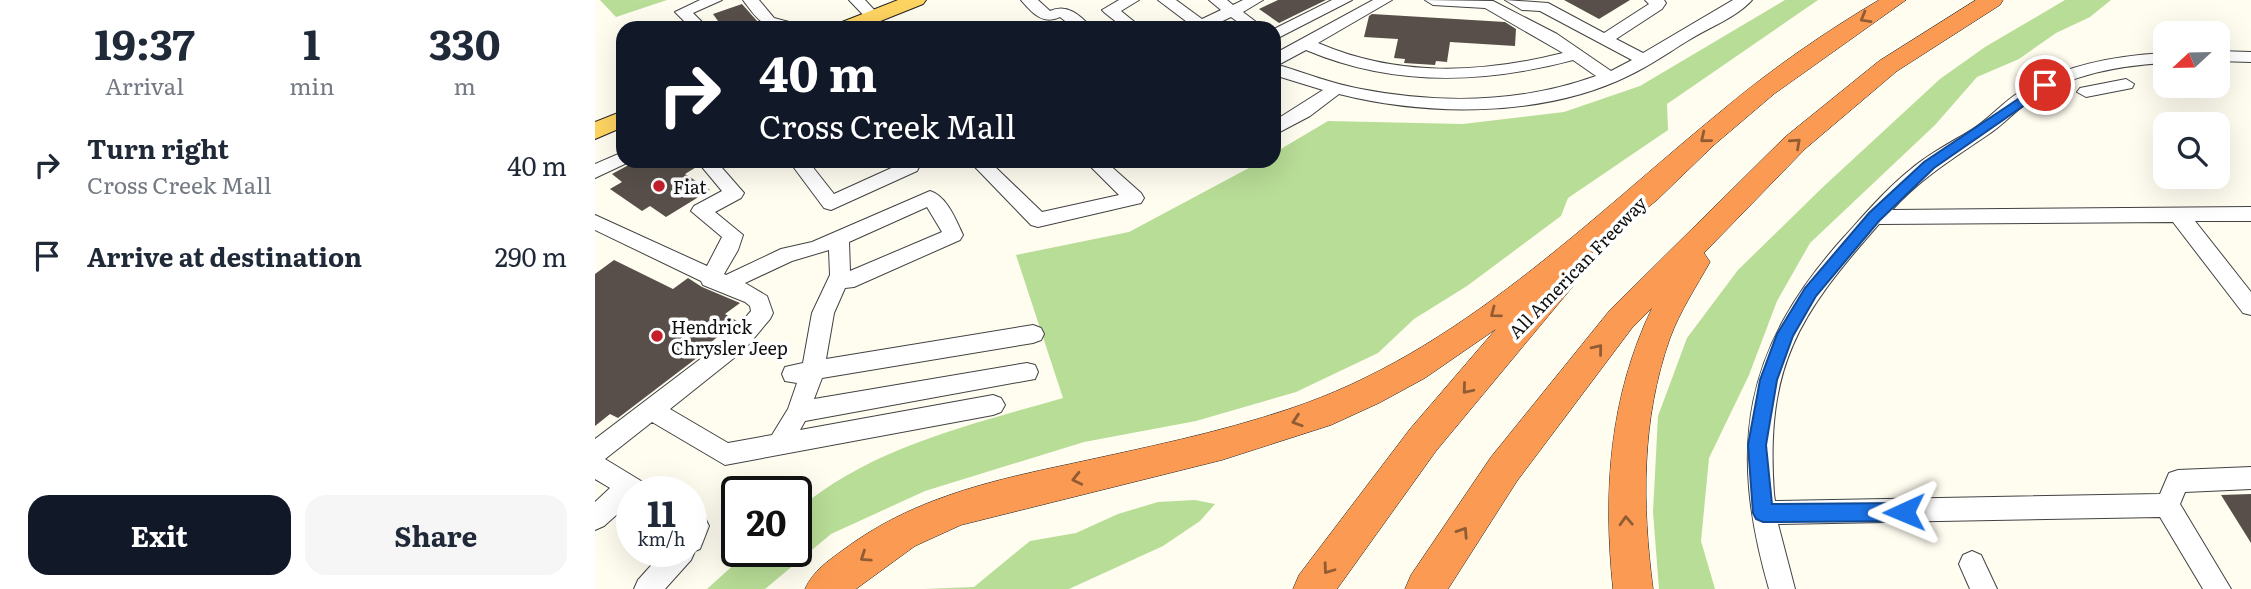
<!DOCTYPE html>
<html lang="en">
<head>
<meta charset="utf-8">
<style>
	body { margin:0; font-family:Literata,serif; background:#f6f6f7; color:#1f2937; height:100vh; display:flex; flex-direction:column; font-size:26px; white-space:nowrap }
	* { box-sizing:border-box; margin:0 }
	p { font-size:23px; color:#747a83 }
	.icon { flex:none; width:38px; height:38px; fill:none; stroke:currentColor; stroke-width:2; stroke-linecap:round; stroke-linejoin:round }
	.map { position:relative; flex:1; overflow:hidden }
	.side { display:flex; flex-direction:column; background:#fff; width:595px }
	.side>* { flex:none }
	.hud { position:absolute; left:21px; top:21px; width:665px; height:147px; border-radius:21px; box-shadow:0 7px 28px #0002; background:#111827; color:#fff; overflow:hidden }
	.needle { width:46px; rotate:248deg }
	.buttons { position:absolute; left:1558px; top:21px; display:grid; gap:14px }
	.buttons a { display:grid; place-items:center; width:77px; height:77px; border-radius:14px; background:#fff; box-shadow:0 7px 28px #0002; font-size:35px }
	.speed { position:absolute; left:21px; top:476px; display:flex; gap:14px; font-size:35px; font-weight:700; text-align:center }
	.speed>* { display:grid; place-content:center; width:91px; height:91px; border-radius:50%; background:#fff; box-shadow:0 7px 28px #0002; line-height:1 }
	.speed small { font-size:18px; font-weight:400 }
	.speed .limit { border:4px solid #111; border-radius:10px; background:#fff; color:#111 }
	.pin { position:absolute; display:grid; place-items:center; width:60px; height:60px; color:#fff; margin:-30px; border:4px solid #fff; border-radius:50%; box-shadow:0 2px 7px #0007 }
	.me { position:absolute; width:77px; margin:-38px; rotate:269deg; stroke-linejoin:round; filter:drop-shadow(0 0 5px #0008) }
	.turn { display:flex; align-items:center; gap:24px; height:147px; padding:0 28px; font-size:32px }
	.turn .icon { width:91px; height:91px; stroke-width:2.5 }
	.turn b { display:block; font-size:49px; line-height:60px }
	.eta { display:flex; justify-content:space-evenly; align-items:center; height:119px; text-align:center }
	.eta b { font-size:42px; font-weight:700; line-height:49px }
	.action { display:flex; gap:14px; margin-top:auto; padding:14px 28px }
	.action a { flex:1; height:80px; border-radius:21px; background:#111827; color:#fff; font-size:28px; font-weight:700; line-height:80px; text-align:center }
	.action a+a { background:#f6f6f7; color:#1f2937 }
	ul { padding:0; list-style:none }
	li { display:flex; align-items:center; gap:21px; height:91px; padding:0 28px }
	li div { flex:1 }
	li b { display:block; font-size:26px }
	li em { font-style:normal }
	main { display:flex; flex:1; min-height:0 }
	.map>svg:first-child { display:block }
	.forest { fill:#b8dd96 }
	.building { fill:#584f4a }
	.lines { fill:none; stroke-linecap:round; stroke-linejoin:round }
	.minor-casing { stroke:#424242; stroke-width:2 }
	.major-casing { stroke:#202020; stroke-width:2 }
	.highway-casing { stroke:#202020; stroke-width:1 }
	.minor { fill:#fff; fill-rule:evenodd }
	.major { fill:#fed461; fill-rule:evenodd }
	.highway { fill:#fb9b53; fill-rule:evenodd }
	.oneway { stroke:#915c34 }
	.route { fill:#1a73e8; stroke:#114b97; stroke-width:2 }
	.poi-dot { fill:#c61f2c; stroke:#fff; stroke-width:2.5 }
	.labels { text-anchor:middle; dominant-baseline:central; stroke-width:7; stroke-linejoin:round; paint-order:stroke }
	.poi-label { font-size:18px; fill:#0f0f0f; stroke:#fff; text-anchor:start }
	.street-label { font-size:18px; fill:#0f0f0f; stroke:#fff }
</style>
</head>
<body>
<main>
<section class="side">
<div class="eta">
<div><b>19:37</b><p>Arrival</p></div>
<div><b>1</b><p>min</p></div>
<div><b>330</b><p>m</p></div>
</div>
<ul>
<li><svg class="icon" aria-label="right" viewBox="0 0 24 24"><path d="M7 20v-9h11M14 6l5 5-5 5"/></svg><div><b>Turn right</b><p>Cross Creek Mall</p></div><em>40 m</em></li>
<li><svg class="icon" aria-label="arrive" viewBox="0 0 24 24"><path d="M6 21V4h12l-3 4 3 4H6"/></svg><div><b>Arrive at destination</b></div><em>290 m</em></li>
</ul>
<div class="action"><a>Exit</a><a>Share</a></div>
</section>
<div class="map">
<svg width="1656" height="589" viewBox="0 0 1656 589">
	<rect width="100%" height="100%" fill="#fffcf0"/>
	<g class="forest">
		<polygon points="5,0 72,0 21,17"/>
		<path d="M1190,0H1223L1072,104L1073,130L973,198L966,216L872,286L819,319L783,353L701,392L601,421L489,442L330,491L236,534L170,589H112L154,551H201V511C276,447 375,425 468,398L421,255L534,232L667,161H679V153L733,121L868,124L969,112L1045,86Z"/>
		<polygon points="1470,0 1516,0 1495,17 1461,33 1424,59 1382,77 1340,125 1215,243 1182,301 1154,375 1114,458 1106,541 1120,589 1064,589 1058,512 1063,416 1092,338 1143,270 1228,187 1345,79 1390,47"/>
		<polygon points="600,500 620,504 605,521 568,546 474,589 329,589 379,587 435,541 481,533 523,514 563,502"/>
	</g>
	<g class="building">
		<polygon points="683,0 731,0 684,23 664,9"/>
		<polygon points="969,0 1035,0 1004,19"/>
		<polygon points="147,4 162,21 144,28 128,28 118,14"/>
		<polygon points="777,14 910,22 921,29 920,46 855,42 852,62 841,61 840,65 809,63 810,59 799,58 803,39 769,37 774,16"/>
		<polygon points="41,161 53,161 58,164 64,161 99,161 103,166 90,174 115,190 71,217 55,206 47,211 15,189 27,182 17,174"/>
		<polygon points="19,260 78,289 93,278 107,287 145,303 130,314 142,321 104,352 107,354 23,418 15,414 0,426 0,274"/>
		<polygon points="1656,494 1656,543 1626,495"/>
	</g>
	<g class="lines">
		<defs>
			<g id="minor">
				<polygon points="105,0 127,0 98,13 113,28 96,28 80,12"/>
				<path d="M148,0H164L179,18L194,22L196,25L194,28C167,28 163,20 148,0Z"/>
				<polygon points="254,0 270,0 286,17 283,20 273,20"/>
				<path d="M426,0H443L455,11C472,3 485,15 497,28H479L465,17C448,25 438,14 426,0Z"/>
				<polygon points="524,0 544,0 526,11 547,28 529,28 510,13 507,10"/>
				<polygon points="563,0 581,0 607,19 626,10 614,0 632,0 638,5 648,0 668,0 648,12 669,28 651,28 636,17 617,26 618,28 600,28"/>
				<polygon points="737,0 757,0 679,40 679,29"/>
				<path d="M778,0H797L723,43C802,77 885,74 968,53L890,8L838,5L830,0L898,1L962,34L1016,71L1037,60L945,11L927,10L910,0L953,3L1009,33L1054,4L1050,0H1069L1071,3L1067,9L1021,39L1048,53L1138,0H1157C1142,17 1113,28 1094,40C1074,52 1056,65 1035,75C951,117 835,117 744,94L715,116L679,135V121L728,90L679,75V54ZM711,50C798,87 888,84 978,60L1001,76C926,103 844,104 766,89C737,84 711,73 683,65Z"/>
				<polygon points="1622,51 1656,52 1656,62 1622,61"/>
				<path d="M1570,53V63C1522,66 1477,74 1436,100C1421,110 1409,124 1394,134C1359,158 1326,178 1297,210L1656,207V221H1600L1656,292V315L1648,313L1578,222L1284,224C1203,316 1170,366 1179,494L1180,501L1565,494L1574,473L1583,470L1656,467V489L1590,492L1585,504L1636,589H1608L1565,517L1183,524L1200,589H1174C1133,447 1148,349 1249,237C1270,214 1291,189 1316,169C1335,153 1357,142 1378,129C1394,119 1407,103 1423,93C1467,65 1519,56 1570,53Z"/>
				<polygon points="1531,79 1539,84 1537,88 1491,97 1482,92 1485,88"/>
				<polygon points="28,152 28,161 34,162 0,178 0,164"/>
				<path d="M102,161H121L149,193L146,198L120,212L148,235L143,250L129,274L131,275L186,249L217,242L335,191C352,196 361,220 368,235L365,240L259,287L250,288L239,313L231,359L438,325L446,328L449,334L446,340L438,343L227,378L219,399L432,363L440,365L443,372L440,379L210,421L205,430L398,395L406,398L410,405L406,412L398,415L130,465L57,422L10,459L51,484L54,492H37V501L9,526L0,530V502L15,488L0,479V439L133,338L156,311L155,306L150,302L108,285L106,281L0,230V215L112,266L127,237L96,211L99,206L127,191ZM332,207L347,232L255,271L254,242ZM234,250L235,275L217,313L208,363L190,367L187,374L190,381L202,383L193,409L177,435L133,443L75,409L149,350L175,319L178,313L172,296L150,283L197,261Z"/>
				<polygon points="194,161 213,161 239,194 303,165 301,161 320,161 324,167 322,171 236,210 229,208"/>
				<polygon points="490,161 510,161 546,193 549,198 546,203 443,227 436,225 379,166 384,161 395,162 447,212 524,195"/>
				<polygon points="96,512 110,518 114,526 105,549 100,551 96,560 70,589 39,589 43,580 69,551 96,551"/>
				<polygon points="1377,551 1386,555 1402,589 1375,589 1364,564 1368,555"/>
			</g>
			<g id="major">
				<polygon points="303,0 331,0 328,4 268,28 238,28 242,24"/>
				<polygon points="28,111 28,127 0,139 0,122"/>
			</g>
			<g id="highway">
				<path d="M1284,0H1311L1179,94L1119,145L1062,200L970,275L979,285L841,451L742,589H698L704,575L815,429L901,329L830,378L784,403L736,425L627,460L366,525L320,546L261,589H210C218,571 233,561 248,550C316,499 394,481 475,464C548,448 623,433 694,409C864,353 994,219 1130,108C1178,68 1230,32 1284,0Z"/>
				<path d="M1381,0H1408L1405,5L1302,71L1210,149L1109,253L1115,262C1101,287 1085,311 1075,338C1046,420 1047,504 1058,589H1018C1008,491 1014,398 1057,308L1037,328L922,481L853,589H810L816,575L896,457L1015,310L1190,137L1284,61Z"/>
			</g>
		</defs>
		<use href="#minor" class="minor-casing"/>
		<use href="#major" class="major-casing"/>
		<use href="#highway" class="highway-casing"/>
		<use href="#minor" class="minor"/>
		<use href="#major" class="major"/>
		<use href="#highway" class="highway"/>
	</g>
	<defs><path id="oneway-chevron" d="M-2-3.5L2.5 0L-2 3.5" fill="none" stroke-width="1.6" stroke-linecap="round" stroke-linejoin="round" transform="scale(1.75)"/></defs>
	<g class="oneway">
		<use href="#oneway-chevron" transform="translate(1270 18) rotate(150)"/>
		<use href="#oneway-chevron" transform="translate(1110 138) rotate(141)"/>
		<use href="#oneway-chevron" transform="translate(1201 143) rotate(-42)"/>
		<use href="#oneway-chevron" transform="translate(900 313) rotate(143)"/>
		<use href="#oneway-chevron" transform="translate(1003 349) rotate(-51)"/>
		<use href="#oneway-chevron" transform="translate(872 389) rotate(130)"/>
		<use href="#oneway-chevron" transform="translate(702 421) rotate(162)"/>
		<use href="#oneway-chevron" transform="translate(482 479) rotate(167)"/>
		<use href="#oneway-chevron" transform="translate(1031 521) rotate(-93)"/>
		<use href="#oneway-chevron" transform="translate(868 532) rotate(-57)"/>
		<use href="#oneway-chevron" transform="translate(270 557) rotate(146)"/>
		<use href="#oneway-chevron" transform="translate(733 569) rotate(126)"/>
	</g>
	<polygon class="route" points="1450,81 1456,85 1454,88 1339,168 1284,221 1221,296 1198,336 1182,380 1171,445 1177,504 1309,503 1316,505 1318,512 1316,518 1309,521 1168,522 1161,519 1158,513 1153,445 1165,380 1182,334 1210,288 1274,213 1329,162"/>
	<g class="poi-dot">
		<circle cx="64" cy="186" r="7"/>
		<circle cx="62" cy="336" r="7"/>
	</g>
	<g class="labels">
		<g class="poi-label">
			<text x="78" y="186">Fiat</text>
			<text x="76" y="326">Hendrick<tspan x="76" dy="21">Chrysler Jeep</tspan></text>
		</g>
		<g class="street-label">
			<text transform="translate(982 267) rotate(-46)">All American Freeway</text>
		</g>
	</g>
</svg>
<div class="buttons">
<a><svg class="needle" viewBox="-14 -14 28 28"><path d="M0-13l5 13h-10z" fill="#e53935"/><path d="M0 13l5-13h-10z" fill="#747a83"/></svg></a>
<a><svg class="icon" aria-label="search" viewBox="0 0 24 24"><circle cx="10" cy="10" r="6"/><path d="M15 15l6 6"/></svg></a>
</div>
<div class="speed"><div>11<small>km/h</small></div><div class="limit">20</div></div>
<div class="pin" style="left:1450px;top:85px;background:#d93025"><svg class="icon" aria-label="arrive" viewBox="0 0 24 24"><path d="M6 21V4h12l-3 4 3 4H6"/></svg></div>
<svg class="me" style="left:1309px;top:512px" viewBox="-20 -20 40 40"><path d="M0-17L14 15 0 8-14 15z" fill="#1a73e8" stroke="#fff" stroke-width="4"/></svg>
<div class="hud">
<div class="turn"><svg class="icon" aria-label="right" viewBox="0 0 24 24"><path d="M7 20v-9h11M14 6l5 5-5 5"/></svg><div><b>40 m</b>Cross Creek Mall</div></div>
</div>
</div>
</main>
</body>
</html>
